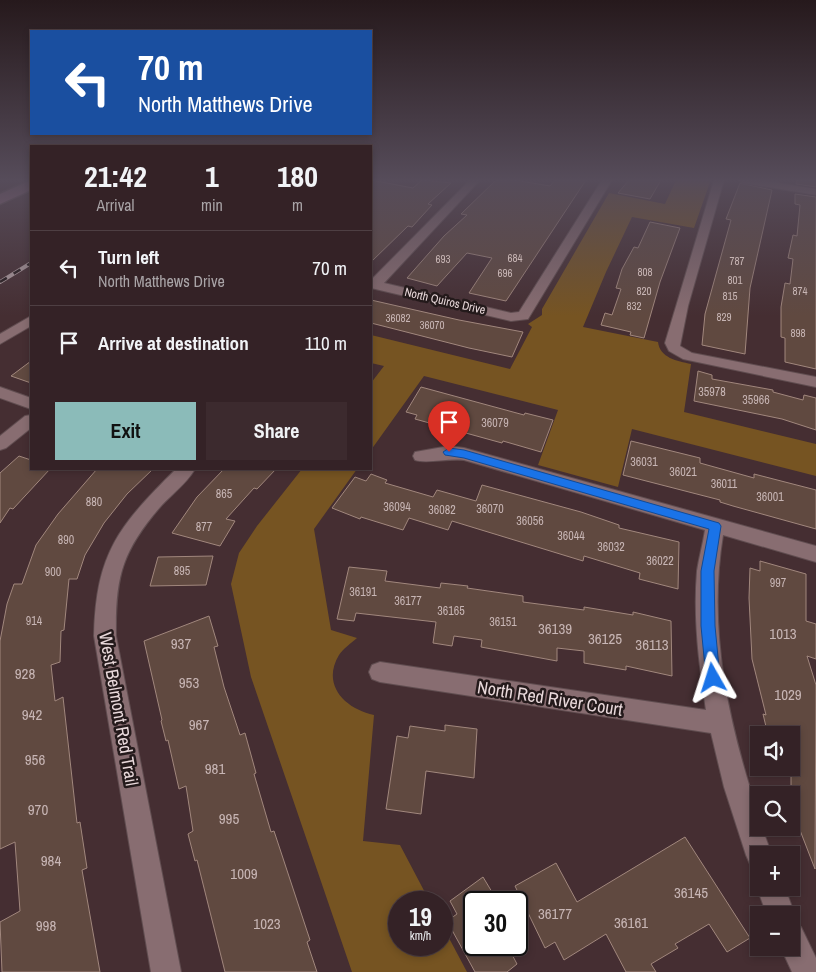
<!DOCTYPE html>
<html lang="en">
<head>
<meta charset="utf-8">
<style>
	body { margin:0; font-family:"Archivo Narrow",sans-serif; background:#3c2a2e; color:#f1f3f6; height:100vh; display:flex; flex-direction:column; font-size:19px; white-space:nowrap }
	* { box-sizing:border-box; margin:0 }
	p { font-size:16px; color:#a9a4a7 }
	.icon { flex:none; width:28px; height:28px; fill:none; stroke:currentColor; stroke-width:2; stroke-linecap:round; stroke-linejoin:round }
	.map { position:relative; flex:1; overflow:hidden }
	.details { position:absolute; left:30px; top:145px; width:342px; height:325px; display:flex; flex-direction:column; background:#342226; border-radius:0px; box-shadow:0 2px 8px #0003,0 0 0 1px #4e3f43 }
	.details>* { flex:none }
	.guide { position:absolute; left:30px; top:30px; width:342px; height:105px; border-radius:0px; box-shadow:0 2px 8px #0003,0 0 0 1px #4e3f43; background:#1a4fa0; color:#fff; overflow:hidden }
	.buttons { position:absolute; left:750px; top:726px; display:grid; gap:10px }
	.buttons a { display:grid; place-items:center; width:50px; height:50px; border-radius:0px; background:#342226; box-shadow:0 2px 8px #0003,0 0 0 1px #4e3f43; font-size:25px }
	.speed { position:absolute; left:388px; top:891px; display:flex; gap:10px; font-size:25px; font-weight:700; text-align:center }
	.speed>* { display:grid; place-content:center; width:65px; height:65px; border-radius:50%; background:#342226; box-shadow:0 2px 8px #0003,0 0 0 1px #4e3f43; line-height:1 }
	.speed small { font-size:12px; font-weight:400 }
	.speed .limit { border:2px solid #111; border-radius:8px; background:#fff; color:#111 }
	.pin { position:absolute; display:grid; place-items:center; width:42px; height:42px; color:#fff; margin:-51px -21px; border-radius:50% 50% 50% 0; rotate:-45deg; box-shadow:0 0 5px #0007 }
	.pin .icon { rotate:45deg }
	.me { position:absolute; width:55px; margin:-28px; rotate:354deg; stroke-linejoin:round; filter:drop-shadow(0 0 4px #0008) }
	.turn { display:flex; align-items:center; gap:18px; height:105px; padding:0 25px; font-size:22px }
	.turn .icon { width:65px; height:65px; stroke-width:2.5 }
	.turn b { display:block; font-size:35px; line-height:42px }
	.eta { display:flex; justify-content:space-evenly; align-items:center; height:85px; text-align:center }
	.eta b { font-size:30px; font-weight:700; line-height:35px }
	.button { display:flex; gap:10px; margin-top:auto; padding:10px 25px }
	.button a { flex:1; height:58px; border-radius:0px; background:#8bbbb9; color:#111; font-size:20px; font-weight:700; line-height:58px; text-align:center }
	.button a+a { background:#3c2a2e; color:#f1f3f6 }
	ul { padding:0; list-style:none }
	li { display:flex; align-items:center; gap:15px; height:75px; padding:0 25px; border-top:1px solid #4e3f43 }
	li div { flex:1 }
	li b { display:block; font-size:19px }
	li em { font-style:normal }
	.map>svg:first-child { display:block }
	.green { fill:#765422 }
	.building { fill:#604940; stroke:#a1877d }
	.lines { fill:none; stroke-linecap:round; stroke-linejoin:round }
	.street-casing { stroke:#604d50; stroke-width:2 }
	.secondary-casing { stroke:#604d50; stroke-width:3 }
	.street { fill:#886d71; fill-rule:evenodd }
	.secondary { fill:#996d84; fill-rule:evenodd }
	.rail-casing { stroke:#b19fa1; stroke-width:4 }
	.rail { stroke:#241a1b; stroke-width:2.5; stroke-dasharray:8; stroke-linecap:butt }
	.route { fill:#1a73e8; stroke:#114b97 }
	.labels { text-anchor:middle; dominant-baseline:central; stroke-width:5; stroke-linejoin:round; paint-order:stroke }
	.far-number-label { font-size:11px; fill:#c7b5b4 }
	.far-street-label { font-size:12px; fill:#e9d9db; stroke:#241a1b }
	.number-label { font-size:12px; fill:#c7b5b4 }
	.near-number-label { font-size:15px; fill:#c7b5b4 }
	.near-street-label { font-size:18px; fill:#e9d9db; stroke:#241a1b }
</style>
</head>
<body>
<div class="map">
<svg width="816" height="972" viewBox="0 0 816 972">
	<rect width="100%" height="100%" fill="#452e32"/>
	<g class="green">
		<path d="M676,180H709L710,182L694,228L632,217L606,272L583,327L658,342C660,358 677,361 691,364L684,412L816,444V476L632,429L618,487L538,465L558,410L424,376L371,450V383L384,366L371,363V335L510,369L532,327L528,324L542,315V309L609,193L665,204Z"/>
		<path d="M302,469H357L314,529L331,630L357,638C351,643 343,649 339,655C321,685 345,709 374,715L363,841L400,845L430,902H399V945H441V923L467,972H352L251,677L231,584L239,553L257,526Z"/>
	</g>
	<g class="building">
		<polygon points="371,180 413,188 422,180 451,183 428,204 432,205 412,227 408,226 371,262"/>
		<polygon points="496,180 514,180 550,186 555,180 586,180 506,301 469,293 492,258 467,253 437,286 407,278 444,236 467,215 461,214"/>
		<polygon points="629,180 661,180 650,199 618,193"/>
		<polygon points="797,180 816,180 816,187 796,184"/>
		<polygon points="740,183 772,190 750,288 745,354 702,345 705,314 731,220 726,219"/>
		<polygon points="795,194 816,197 816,369 785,362 785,338 781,337 781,307 785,283 790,284 793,259 788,258 793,235 797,236 800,205 795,204"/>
		<polygon points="650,222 680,228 660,282 644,338 630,335 631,332 601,325 605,313 612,315 621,289 616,288 622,269 634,247 638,248"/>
		<polygon points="371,300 459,320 523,332 512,357 469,348 371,323"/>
		<polygon points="31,361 31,383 11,376"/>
		<polygon points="698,371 712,375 712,379 773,390 773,392 803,400 804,395 816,398 816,430 782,419 694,401"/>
		<polygon points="421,387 524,415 525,413 553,420 541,452 503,441 502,443 415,419 417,415 406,412"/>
		<polygon points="631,441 700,458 700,463 754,478 754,474 816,490 816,529 733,506 720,502 720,500 623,475"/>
		<polygon points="19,456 31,460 31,469 50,469 13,509 10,508 0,523 0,473"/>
		<polygon points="97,469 153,469 127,494 104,523 85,555 77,579 69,579 64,630 61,631 60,662 51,665 55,701 63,697 77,823 80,822 87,868 82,870 100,972 2,972 0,922 20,911 15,842 0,849 0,641 7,604 14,584 22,584 36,545 58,514"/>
		<polygon points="224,469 276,469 257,489 254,488 226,519 235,521 220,546 172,533 197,497"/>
		<polygon points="371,474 387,480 385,483 433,497 437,490 476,501 482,485 581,512 619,525 619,528 679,542 678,589 639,579 640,573 584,556 583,561 452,521 448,530 409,518 403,530 361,517 360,519 332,508 355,477 366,481"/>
		<polygon points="213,556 206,585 150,586 158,557"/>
		<polygon points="760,561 806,574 806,621 816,624 816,659 807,656 816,685 815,869 791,807 791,735 768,735 763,714 766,715 752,659 749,598 750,568 760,571"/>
		<polygon points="349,567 387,571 385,581 440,588 441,583 468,586 467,588 523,596 523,602 584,610 584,607 633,615 633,612 671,621 672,676 626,666 626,670 584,663 584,651 557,648 557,661 481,647 482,640 454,636 452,646 433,643 436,622 356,613 354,621 337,619"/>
		<polygon points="209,616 218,646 214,647 224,687 240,735 245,733 256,773 254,774 271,832 274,831 310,940 307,942 317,972 225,972 197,860 195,861 188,834 193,831 186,786 179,789 168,740 166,741 161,721 162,720 144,641"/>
		<polygon points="445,725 477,729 474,778 426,771 421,814 386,809 397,736 408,738 410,726 445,731"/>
		<polygon points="685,837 750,938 727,952 709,924 675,944 678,948 651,964 656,972 626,972 606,934 564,960 555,942 545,948 515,886 556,863 577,902"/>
		<polygon points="483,877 498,902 474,902 474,945 507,945 517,964 507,972 475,972 447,921 457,914 450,901"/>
	</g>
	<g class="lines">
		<defs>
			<g id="street">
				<polygon points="470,180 480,180 384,283 511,313 519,312 602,180 612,180 528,319 511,321 371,288 371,280"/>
				<polygon points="714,180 724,180 688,306 680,346 692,353 816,377 816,387 683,359 669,351 665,343"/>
				<polygon points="738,180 760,180 816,189 816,195 743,183"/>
				<polygon points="31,316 31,326 0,344 0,334"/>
				<polygon points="0,387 31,398 31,409 0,398"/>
				<polygon points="31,415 31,428 6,448 0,450 0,436 25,416"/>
				<path d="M449,446L464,448L816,546V562L723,535C707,632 729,724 759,817V828H762L772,855H759V868L750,864L746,855L724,787L711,733L380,682L372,679L369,672L372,665L380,662L706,710C699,664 693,618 697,571C699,557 703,544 705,530L464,460C448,458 427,464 415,460L413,456L415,452Z"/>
				<path d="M176,469H195C187,483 172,494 161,506C122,551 115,577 116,636L181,972H151L94,636C96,552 119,526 176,469Z"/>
				<polygon points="759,884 759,888 785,888 795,915 792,923 801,927 816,958 816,972 792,972 781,948 791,948 791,915 767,915 757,888"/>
			</g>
			<polygon id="secondary" points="31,180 31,190 0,204 0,194"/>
		</defs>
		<use href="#street" class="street-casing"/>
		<use href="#secondary" class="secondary-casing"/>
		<use href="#street" class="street"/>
		<use href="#secondary" class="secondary"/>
		<defs>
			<polyline id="rail" points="0,282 31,263"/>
		</defs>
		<use href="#rail" class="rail-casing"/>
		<use href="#rail" class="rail"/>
	</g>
	<linearGradient id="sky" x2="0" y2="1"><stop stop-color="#26191c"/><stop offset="0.57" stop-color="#564c5a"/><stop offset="1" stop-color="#564c5a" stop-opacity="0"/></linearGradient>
	<rect width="816" height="316" fill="url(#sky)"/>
	<polygon class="route" points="449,448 464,450 719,523 721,526 714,571 715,626 720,678 718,683 713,685 708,683 706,678 701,626 701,571 709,529 464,458 445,455 443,452"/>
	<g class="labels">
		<g class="far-number-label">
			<text x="515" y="258">684</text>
			<text x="443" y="259">693</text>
			<text x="737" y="261">787</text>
			<text x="645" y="272">808</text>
			<text x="505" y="273">696</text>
			<text x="735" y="280">801</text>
			<text x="644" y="291">820</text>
			<text x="800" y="291">874</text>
			<text x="730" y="296">815</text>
			<text x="634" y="306">832</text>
			<text x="724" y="317">829</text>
			<text x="398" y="318">36082</text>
			<text x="432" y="325">36070</text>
			<text x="798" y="333">898</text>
		</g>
		<g class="far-street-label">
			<text transform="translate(445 301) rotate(13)">North Quiros Drive</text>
		</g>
		<g class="number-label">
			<text x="712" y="392">35978</text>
			<text x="756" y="400">35966</text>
			<text x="495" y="423">36079</text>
			<text x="644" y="462">36031</text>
			<text x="683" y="472">36021</text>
			<text x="724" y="484">36011</text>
			<text x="224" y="494">865</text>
			<text x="770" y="497">36001</text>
			<text x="94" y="502">880</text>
			<text x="397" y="507">36094</text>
			<text x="490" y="509">36070</text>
			<text x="442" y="510">36082</text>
			<text x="530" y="521">36056</text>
			<text x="204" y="527">877</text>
			<text x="571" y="536">36044</text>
			<text x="66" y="540">890</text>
			<text x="611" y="547">36032</text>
			<text x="660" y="561">36022</text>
			<text x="182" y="571">895</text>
			<text x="53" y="572">900</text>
			<text x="778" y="583">997</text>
			<text x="363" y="592">36191</text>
			<text x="408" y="601">36177</text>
			<text x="451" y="611">36165</text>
			<text x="34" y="621">914</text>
			<text x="503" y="622">36151</text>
		</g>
		<g class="near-number-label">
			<text x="555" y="628">36139</text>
			<text x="783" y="633">1013</text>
			<text x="605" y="638">36125</text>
			<text x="181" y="643">937</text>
			<text x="652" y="644">36113</text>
			<text x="25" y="673">928</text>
			<text x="189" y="682">953</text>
			<text x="788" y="694">1029</text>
			<text x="32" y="714">942</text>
			<text x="199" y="724">967</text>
			<text x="35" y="759">956</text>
			<text x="215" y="768">981</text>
			<text x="38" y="809">970</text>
			<text x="229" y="818">995</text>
			<text x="51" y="860">984</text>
			<text x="244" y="873">1009</text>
			<text x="691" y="892">36145</text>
			<text x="555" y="913">36177</text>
			<text x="631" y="922">36161</text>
			<text x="267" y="923">1023</text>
			<text x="46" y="925">998</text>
		</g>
		<g class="near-street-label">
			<text transform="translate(550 698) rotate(9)">North Red River Court</text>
			<text transform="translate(119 709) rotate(80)">West Belmont Red Trail</text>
		</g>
	</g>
</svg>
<div class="buttons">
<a><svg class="icon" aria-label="sound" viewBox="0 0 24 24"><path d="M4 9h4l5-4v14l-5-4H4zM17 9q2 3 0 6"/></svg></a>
<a><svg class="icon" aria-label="search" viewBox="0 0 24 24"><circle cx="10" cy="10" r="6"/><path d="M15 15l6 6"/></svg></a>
<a>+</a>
<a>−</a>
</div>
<div class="speed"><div>19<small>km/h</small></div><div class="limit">30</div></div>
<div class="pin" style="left:449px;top:452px;background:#d93025"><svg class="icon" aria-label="arrive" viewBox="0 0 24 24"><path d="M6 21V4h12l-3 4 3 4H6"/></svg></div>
<svg class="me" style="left:713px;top:678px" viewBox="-20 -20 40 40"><path d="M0-17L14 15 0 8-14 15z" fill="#1a73e8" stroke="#fff" stroke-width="4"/></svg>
<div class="guide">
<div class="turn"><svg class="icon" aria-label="left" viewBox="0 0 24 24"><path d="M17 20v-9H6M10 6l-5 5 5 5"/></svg><div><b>70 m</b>North Matthews Drive</div></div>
</div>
<section class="details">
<div class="eta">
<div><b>21:42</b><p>Arrival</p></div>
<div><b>1</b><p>min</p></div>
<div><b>180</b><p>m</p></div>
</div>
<ul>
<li><svg class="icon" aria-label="left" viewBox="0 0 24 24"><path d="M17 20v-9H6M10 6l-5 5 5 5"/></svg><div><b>Turn left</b><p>North Matthews Drive</p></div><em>70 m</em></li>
<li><svg class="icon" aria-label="arrive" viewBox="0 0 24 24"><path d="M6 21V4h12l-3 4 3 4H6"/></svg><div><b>Arrive at destination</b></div><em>110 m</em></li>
</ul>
<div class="button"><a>Exit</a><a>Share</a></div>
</section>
</div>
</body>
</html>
